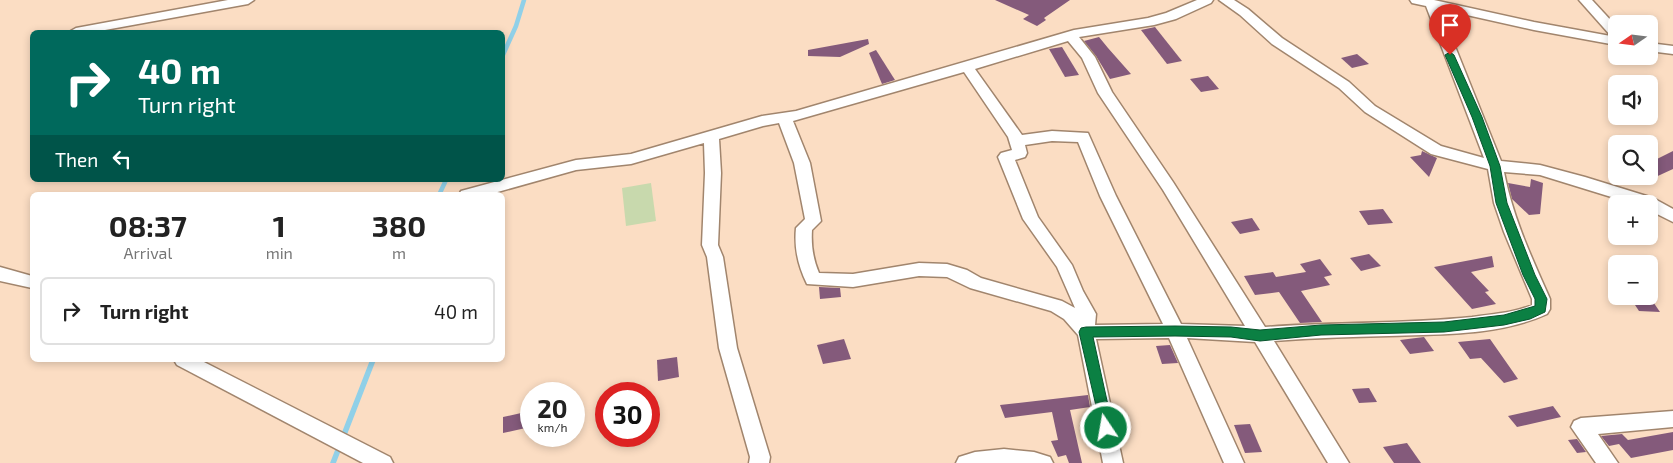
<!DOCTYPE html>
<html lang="en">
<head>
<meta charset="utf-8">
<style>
	body { margin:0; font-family:"Exo 2",sans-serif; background:#f6f6f6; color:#222; height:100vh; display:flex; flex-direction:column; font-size:19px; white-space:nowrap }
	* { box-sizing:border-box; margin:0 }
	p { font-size:16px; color:#767676 }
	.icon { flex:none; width:28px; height:28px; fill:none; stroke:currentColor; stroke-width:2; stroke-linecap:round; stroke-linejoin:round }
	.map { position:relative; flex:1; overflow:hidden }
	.panel { position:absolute; left:30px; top:192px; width:475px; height:170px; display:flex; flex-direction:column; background:#fff; border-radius:8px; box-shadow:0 2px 8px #0003 }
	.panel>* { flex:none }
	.guide { position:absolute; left:30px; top:30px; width:475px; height:152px; border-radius:8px; box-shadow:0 2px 8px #0003; background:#00695c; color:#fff; overflow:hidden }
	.needle { width:32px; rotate:256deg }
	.controls { position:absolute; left:1608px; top:15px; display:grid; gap:10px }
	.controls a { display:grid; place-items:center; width:50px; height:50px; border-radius:8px; background:#fff; box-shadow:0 2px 8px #0003; font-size:25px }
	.speed { position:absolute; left:520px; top:382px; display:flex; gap:10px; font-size:25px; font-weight:700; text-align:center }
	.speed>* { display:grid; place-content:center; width:65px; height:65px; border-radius:50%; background:#fff; box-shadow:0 2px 8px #0003; line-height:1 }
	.speed small { font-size:12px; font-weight:400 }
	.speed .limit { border:8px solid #d22; background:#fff; color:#111 }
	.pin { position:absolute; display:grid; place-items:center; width:42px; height:42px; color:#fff; margin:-51px -21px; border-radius:50% 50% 50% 0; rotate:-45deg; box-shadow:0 0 5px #0007 }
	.pin .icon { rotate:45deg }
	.me { position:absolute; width:55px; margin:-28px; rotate:348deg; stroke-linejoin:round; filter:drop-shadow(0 0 4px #0008) }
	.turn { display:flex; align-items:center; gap:18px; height:105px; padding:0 25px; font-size:22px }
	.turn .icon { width:65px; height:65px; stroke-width:2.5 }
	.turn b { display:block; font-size:35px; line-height:42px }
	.then { display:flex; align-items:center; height:48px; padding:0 25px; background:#0003; gap:10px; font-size:19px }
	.eta { display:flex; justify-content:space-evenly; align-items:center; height:85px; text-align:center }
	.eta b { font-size:30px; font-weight:700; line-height:35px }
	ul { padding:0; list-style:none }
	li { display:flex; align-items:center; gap:15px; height:68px; margin:0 10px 8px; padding:0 15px; border:2px solid #e0e0e0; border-radius:8px }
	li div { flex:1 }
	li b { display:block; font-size:19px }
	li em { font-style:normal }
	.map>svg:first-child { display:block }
	.green { fill:#c8d9ad }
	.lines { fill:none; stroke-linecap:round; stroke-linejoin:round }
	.stream-far1 { stroke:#90d0e8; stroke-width:4.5 }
	.stream { stroke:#90d0e8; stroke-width:5.5 }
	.building { fill:#845a7b }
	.minor-casing { stroke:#a1856d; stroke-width:3 }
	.minor { fill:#fff; fill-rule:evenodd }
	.route { fill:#0b8043; stroke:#07532c }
</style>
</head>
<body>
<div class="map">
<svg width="1673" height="463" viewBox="0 0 1673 463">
	<rect width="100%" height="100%" fill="#fbddc3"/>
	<polygon class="green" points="651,183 656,221 626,226 622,188"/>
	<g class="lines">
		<g class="stream-far1">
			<polyline points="502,57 516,26 524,0"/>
			<polyline points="439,195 446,180"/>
		</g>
		<polyline class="stream" points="333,463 373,360"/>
	</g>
	<g class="building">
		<polygon points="995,0 1070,0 1044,18 1046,20 1037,26 1023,19 1029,15"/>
		<polygon points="1155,27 1182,61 1167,64 1141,30"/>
		<polygon points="1099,37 1108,48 1131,74 1110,79 1096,56 1084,41"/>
		<polygon points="868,39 869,44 840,57 808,56 808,50"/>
		<polygon points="1062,47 1079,75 1065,77 1049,49"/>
		<polygon points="876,50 895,80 882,84 869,53"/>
		<polygon points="1357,54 1369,64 1352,68 1341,58"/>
		<polygon points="1208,76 1219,89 1201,92 1190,79"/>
		<polygon points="1422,151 1437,158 1429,177 1410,157 1421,155"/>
		<polygon points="1673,151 1673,169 1649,180 1649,163"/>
		<polygon points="1531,179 1543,183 1540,214 1529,215 1512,199 1508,183 1530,187"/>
		<polygon points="1383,209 1393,223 1368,225 1359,211"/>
		<polygon points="1252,218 1260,230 1240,234 1231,222"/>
		<polygon points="1369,254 1381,266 1361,271 1350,258"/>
		<polygon points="1492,256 1494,267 1471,272 1489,291 1485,292 1496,304 1472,309 1434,267"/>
		<polygon points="1320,259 1332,275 1324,277 1330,285 1301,291 1322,322 1300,323 1279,292 1255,295 1244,276 1273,272 1276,277 1306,272 1300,264"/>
		<polygon points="819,287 840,288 841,297 820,299"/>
		<polygon points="1629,296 1649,296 1660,312 1639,311"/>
		<polygon points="1424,337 1434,351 1410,354 1400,340"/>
		<polygon points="844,339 851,359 823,364 817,345"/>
		<polygon points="1490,339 1518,379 1504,383 1481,358 1470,359 1458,342"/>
		<polygon points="1170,345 1178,363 1162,364 1156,346"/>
		<polygon points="677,357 679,377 658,381 657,360"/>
		<polygon points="1369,388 1377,402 1359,403 1352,389"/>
		<polygon points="1088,395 1090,407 1070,410 1082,463 1069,463 1066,455 1058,457 1051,441 1058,440 1052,412 1005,418 1000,405"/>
		<polygon points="1553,406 1561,417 1517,427 1508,416"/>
		<polygon points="530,411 530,427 503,433 503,417"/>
		<polygon points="1250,424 1262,452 1245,453 1234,425"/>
		<polygon points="1673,432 1673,450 1631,458 1619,444 1609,446 1601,436 1622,434 1628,440"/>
		<polygon points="1577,439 1586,452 1577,453 1568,440"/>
		<polygon points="1407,443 1421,463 1394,463 1383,447"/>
	</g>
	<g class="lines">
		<defs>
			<g id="minor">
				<polygon points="228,0 254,0 248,4 94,32 69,32 76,28"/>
				<path d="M1197,0H1213L1211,3L1176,19L1154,25L1079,37L1095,57L1112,92L1173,182L1265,327C1334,322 1403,324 1472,317C1492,314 1514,313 1532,305V299L1504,232L1494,203L1488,169L1431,154L1365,112L1339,88L1272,44L1240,15L1219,0H1234L1248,9L1282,38L1349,82L1375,106L1441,146L1484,158L1426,6L1412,3L1410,0H1434L1534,22L1616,37V45L1534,30L1440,9L1501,161L1540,165L1585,177L1653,198L1673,209V222L1649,210V204H1634L1540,175L1504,172C1513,218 1531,256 1550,299V309L1547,314C1499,336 1440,334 1389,336C1350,337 1312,338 1274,341L1349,463H1328L1255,342L1187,338L1244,463H1224L1169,338L1096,339L1123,463H1103L1078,335L1064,319L1051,311L970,288L947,277L919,276L853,287L807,284C798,266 794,248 796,228L805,219L794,163L779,123L763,126L719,139L721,173L718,245L723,257L737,348L770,457L769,463H749L750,457L719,348L707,257L702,245L705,173L704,143L631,164L576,170L487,195H459L461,191L576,160L631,154L762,116L796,111L1074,30L1148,18L1166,13ZM1068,41L1082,58L1098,93L1163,190L1245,326L1181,324L1116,196L1088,133L1052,131L1022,135L975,69ZM964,72L1008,137L1012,150L1001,153L998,157L1023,219L1057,267L1075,308L1062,301L981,278L967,270L947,264L919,263L853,274L819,273C813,259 811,245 812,230L821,221L810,163L793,121ZM1052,141L1078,142L1100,196L1163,324L1095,325L1096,314L1083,291L1072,265L1038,217L1015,160L1025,157L1027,153L1025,145Z"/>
				<polygon points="1579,0 1592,0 1616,26 1616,37 1611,36"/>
				<polygon points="1649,43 1673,46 1673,54 1649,51"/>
				<polygon points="0,267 32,276 32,288 0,281"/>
				<polygon points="174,360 200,360 390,457 393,463 363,463 177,365"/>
				<polygon points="1673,411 1673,427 1598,434 1618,463 1596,463 1571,427 1574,421 1581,418"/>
				<polygon points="1004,449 1034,452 1050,457 1053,463 956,463 959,457 975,452"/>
			</g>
		</defs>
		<use href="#minor" class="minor-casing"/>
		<use href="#minor" class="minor"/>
	</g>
	<polygon class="route" points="1450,52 1454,55 1482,117 1500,166 1507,203 1535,275 1547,299 1545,312 1530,319 1504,325 1444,332 1321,335 1260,341 1231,337 1175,336 1093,337 1113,428 1111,432 1106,434 1102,432 1079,332 1081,328 1086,327 1175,326 1231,327 1260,330 1321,325 1444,322 1504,315 1535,306 1535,299 1523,275 1496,203 1490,166 1472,117 1445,55"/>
</svg>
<div class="controls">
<a><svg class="needle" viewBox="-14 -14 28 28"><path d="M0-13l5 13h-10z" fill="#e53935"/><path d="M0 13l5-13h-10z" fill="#767676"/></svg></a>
<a><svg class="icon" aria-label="sound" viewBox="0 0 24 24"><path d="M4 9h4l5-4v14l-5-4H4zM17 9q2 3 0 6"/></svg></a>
<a><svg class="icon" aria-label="search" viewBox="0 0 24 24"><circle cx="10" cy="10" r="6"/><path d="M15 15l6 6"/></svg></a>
<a>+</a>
<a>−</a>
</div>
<div class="speed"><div>20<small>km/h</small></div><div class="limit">30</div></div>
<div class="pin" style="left:1450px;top:55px;background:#d93025"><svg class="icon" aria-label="arrive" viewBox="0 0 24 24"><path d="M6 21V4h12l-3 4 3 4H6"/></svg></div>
<svg class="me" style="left:1106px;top:428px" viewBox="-20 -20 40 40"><circle r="17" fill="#0b8043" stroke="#fff" stroke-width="3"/><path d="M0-11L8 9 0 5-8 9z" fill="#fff"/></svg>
<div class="guide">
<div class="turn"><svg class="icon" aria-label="right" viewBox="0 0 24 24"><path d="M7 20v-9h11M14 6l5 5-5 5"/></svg><div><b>40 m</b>Turn right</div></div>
<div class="then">Then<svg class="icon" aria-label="left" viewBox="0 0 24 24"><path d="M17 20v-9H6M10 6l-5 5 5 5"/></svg></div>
</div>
<section class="panel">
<div class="eta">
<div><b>08:37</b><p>Arrival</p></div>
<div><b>1</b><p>min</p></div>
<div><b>380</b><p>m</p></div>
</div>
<ul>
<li><svg class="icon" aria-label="right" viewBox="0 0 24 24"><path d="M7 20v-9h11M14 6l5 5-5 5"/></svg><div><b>Turn right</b></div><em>40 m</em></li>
</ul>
</section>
</div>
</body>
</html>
